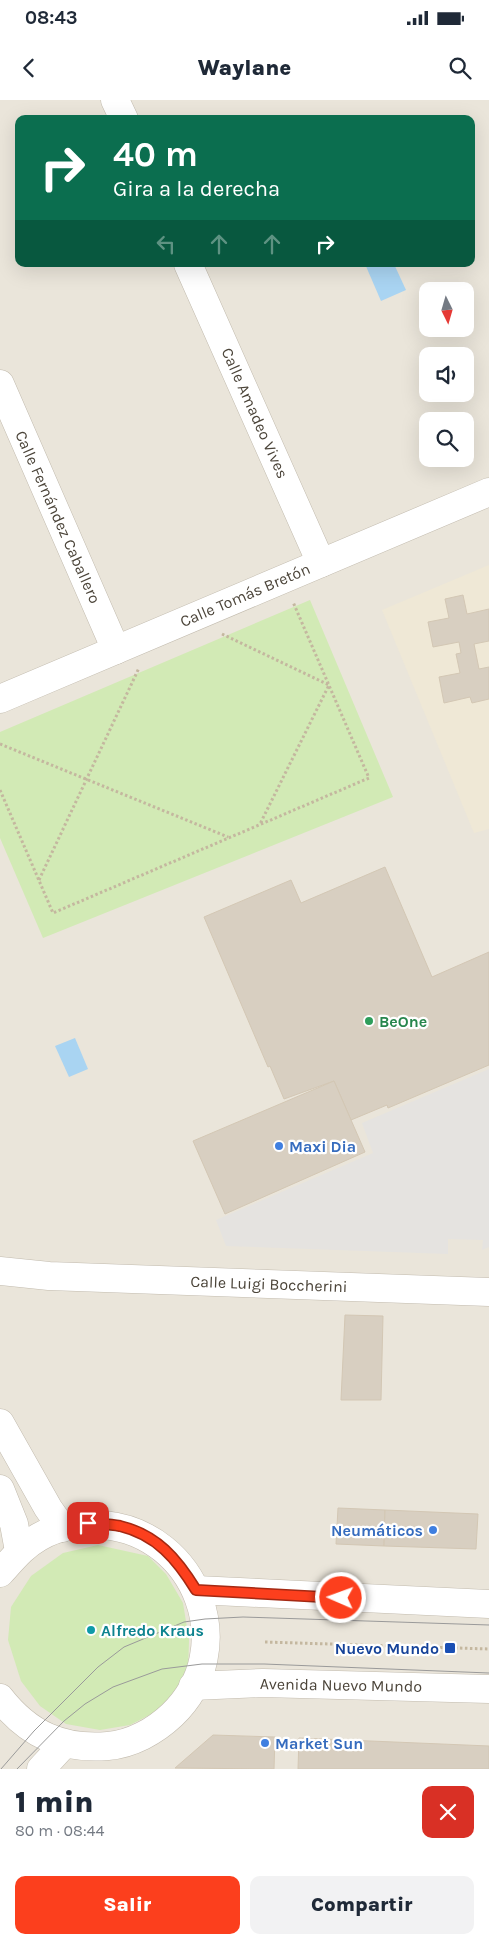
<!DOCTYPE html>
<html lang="es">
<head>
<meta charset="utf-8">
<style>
	body { margin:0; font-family:Karla,sans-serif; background:#f2f2f3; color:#1f2937; height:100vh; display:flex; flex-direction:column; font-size:19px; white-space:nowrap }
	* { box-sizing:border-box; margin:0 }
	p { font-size:16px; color:#747a83 }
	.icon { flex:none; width:28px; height:28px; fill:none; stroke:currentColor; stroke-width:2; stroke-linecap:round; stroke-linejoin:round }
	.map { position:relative; height:1669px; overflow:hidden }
	.panel { display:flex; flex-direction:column; background:#fff; flex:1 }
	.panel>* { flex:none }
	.guide { position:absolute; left:15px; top:15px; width:460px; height:152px; border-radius:10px; box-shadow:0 5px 20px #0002; background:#0b6e4f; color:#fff; overflow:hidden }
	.needle { width:32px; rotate:175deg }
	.buttons { position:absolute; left:419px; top:182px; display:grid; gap:10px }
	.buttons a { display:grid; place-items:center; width:55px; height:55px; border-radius:10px; background:#fff; box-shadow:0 5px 20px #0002; font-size:25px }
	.pin { position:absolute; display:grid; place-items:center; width:42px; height:42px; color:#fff; margin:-21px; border-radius:10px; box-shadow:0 2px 8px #0006 }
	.me { position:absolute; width:55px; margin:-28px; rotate:272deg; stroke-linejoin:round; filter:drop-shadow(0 0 4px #0008) }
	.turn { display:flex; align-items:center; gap:18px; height:105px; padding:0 15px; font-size:22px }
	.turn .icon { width:65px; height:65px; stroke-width:2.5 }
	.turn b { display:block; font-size:35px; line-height:42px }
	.lanes { display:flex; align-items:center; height:48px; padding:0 15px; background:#0003; justify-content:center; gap:25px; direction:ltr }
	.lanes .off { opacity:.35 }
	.round { display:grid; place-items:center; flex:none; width:52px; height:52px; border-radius:10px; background:#f2f2f3 }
	.head { display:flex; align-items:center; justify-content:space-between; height:85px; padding:0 15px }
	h1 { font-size:30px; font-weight:800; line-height:38px }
	.cta { display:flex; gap:10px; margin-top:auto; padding:10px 15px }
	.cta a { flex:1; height:58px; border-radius:10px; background:#fc3f1d; color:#fff; font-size:20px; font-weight:800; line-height:58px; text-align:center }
	.cta a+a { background:#f2f2f3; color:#1f2937 }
	.status { display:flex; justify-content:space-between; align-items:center; height:35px; padding:0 25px; background:#fff; direction:ltr }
	.status svg { height:14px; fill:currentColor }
	header { display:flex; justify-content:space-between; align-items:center; height:65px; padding:0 15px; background:#fff; font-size:22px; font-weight:800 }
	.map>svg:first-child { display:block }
	.residential { fill:#eae5da; fill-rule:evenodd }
	.education { fill:#efe8d6 }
	.green { fill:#d2eab5 }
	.parking { fill:#e5e3e0 }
	.water { fill:#a9d4f2 }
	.building { fill:#d8cfc1; stroke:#d3c7b4 }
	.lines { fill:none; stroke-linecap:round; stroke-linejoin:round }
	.minor-casing { stroke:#c2bbae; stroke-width:29 }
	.path { stroke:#c4b79f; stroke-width:3; stroke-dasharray:2.5 2.5; stroke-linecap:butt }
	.minor { stroke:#fff; stroke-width:28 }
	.tram { stroke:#9a9a9a; stroke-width:1 }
	.route-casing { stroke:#a42913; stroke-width:12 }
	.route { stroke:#fc3f1d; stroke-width:9 }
	.leisure-dot { fill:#2e9e5b; stroke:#fff; stroke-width:2 }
	.shop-dot { fill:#3f7fe0; stroke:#fff; stroke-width:2 }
	.culture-dot { fill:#0f9aa8; stroke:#fff; stroke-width:2 }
	.transit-dot { fill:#1a4fb4; stroke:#fff; stroke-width:2 }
	.labels { text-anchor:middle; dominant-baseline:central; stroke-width:4.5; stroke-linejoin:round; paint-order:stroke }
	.street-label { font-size:16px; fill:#4b4439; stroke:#fff }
	.leisure-label { font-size:16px; font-weight:bold; fill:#27864d; stroke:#fff; text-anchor:start }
	.shop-label { font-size:16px; font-weight:bold; fill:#366cbe; stroke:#fff; text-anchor:start }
	.culture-label { font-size:16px; font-weight:bold; fill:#0d838f; stroke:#fff; text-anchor:start }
	.transit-label { font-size:16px; font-weight:bold; fill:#164399; stroke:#fff; text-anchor:end }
</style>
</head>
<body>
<div class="status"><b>08:43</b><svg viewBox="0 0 49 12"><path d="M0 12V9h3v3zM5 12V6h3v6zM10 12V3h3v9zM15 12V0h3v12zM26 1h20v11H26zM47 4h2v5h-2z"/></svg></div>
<header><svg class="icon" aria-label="back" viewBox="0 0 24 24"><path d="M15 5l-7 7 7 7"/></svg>Waylane<svg class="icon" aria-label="search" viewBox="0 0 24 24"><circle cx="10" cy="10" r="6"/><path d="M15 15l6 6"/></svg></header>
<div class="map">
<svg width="489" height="1669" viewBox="0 0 489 1669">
	<rect width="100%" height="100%" fill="#f6f3ec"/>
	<path class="residential" d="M0,0H489V1669H0ZM19,19H471V164H19ZM428,191H465V229H428ZM428,256H465V294H428ZM428,321H465V359H428Z"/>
	<polygon class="education" points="489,465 489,729 474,733 382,510"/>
	<g class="green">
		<polygon points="310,500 393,697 43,838 0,738 0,632"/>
		<polygon points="98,1445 148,1456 166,1474 183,1503 189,1540 188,1573 167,1606 130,1625 100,1630 66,1624 40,1606 21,1581 8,1540 11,1507 31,1476 63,1453"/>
	</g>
	<polygon class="parking" points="489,969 489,1147 482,1150 483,1140 448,1139 448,1154 226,1146 216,1120 373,1053 362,1023"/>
	<g class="water">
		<polygon points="365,164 394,164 406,190 381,201"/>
		<polygon points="75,938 88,969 69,977 55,946"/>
	</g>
	<g class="building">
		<polygon points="463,495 467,514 489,509 489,541 474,544 479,569 489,567 489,599 472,603 470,597 444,603 439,577 460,573 456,554 461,553 459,542 433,547 428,522 449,518 445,499"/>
		<polygon points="385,767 432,877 489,852 489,965 388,1008 387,1005 351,1020 334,981 284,999 270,966 268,967 204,817 291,780 301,803"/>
		<polygon points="334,981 365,1052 225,1114 193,1041"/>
		<polygon points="345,1215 383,1216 381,1300 341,1300"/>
		<polygon points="338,1408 385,1410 384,1446 336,1444"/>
		<polygon points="385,1410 478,1414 476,1449 384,1446"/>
		<polygon points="213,1635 275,1637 274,1669 175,1668"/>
		<polygon points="299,1638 489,1646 489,1669 298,1669"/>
	</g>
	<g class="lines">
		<defs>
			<g id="minor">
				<polyline points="115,0 124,19"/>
				<polyline points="188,164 321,463"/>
				<polyline points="0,284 116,550"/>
				<polyline points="0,599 489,392"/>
				<polyline points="0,1171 49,1176 489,1192"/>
				<polyline points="0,1323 48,1408 62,1428"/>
				<polyline points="0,1389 14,1424 19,1451"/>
				<path d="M0,1473C12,1460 23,1446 39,1437C58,1426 82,1422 104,1425C197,1434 241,1549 172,1615C155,1631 132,1644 108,1646C62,1650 28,1634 0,1598"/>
				<polyline points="196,1490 489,1504"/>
				<polyline points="193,1586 263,1583 489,1589"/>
				<polyline points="41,1669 64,1644"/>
			</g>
		</defs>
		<use href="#minor" class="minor-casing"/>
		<g class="path">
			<polyline points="222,534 329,585 260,724"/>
			<polyline points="0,644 228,737"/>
			<polyline points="0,690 53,813 369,678 293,502"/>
			<polyline points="39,780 139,568"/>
			<polyline points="265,1542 489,1549"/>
		</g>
		<use href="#minor" class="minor"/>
		<g class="tram">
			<polyline points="1,1669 34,1631 98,1567 124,1547 184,1522 205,1519 243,1517 489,1525"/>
			<polyline points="17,1669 64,1621 85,1604 113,1587 162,1569 202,1564 264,1564 489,1573"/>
		</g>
	</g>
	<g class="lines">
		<defs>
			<path id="route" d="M88,1423C99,1424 110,1424 120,1426C157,1435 177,1459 196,1490L341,1498"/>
		</defs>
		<use href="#route" class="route-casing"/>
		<use href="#route" class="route"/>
	</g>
	<circle class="leisure-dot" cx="369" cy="921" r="5"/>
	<g class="shop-dot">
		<circle cx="279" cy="1046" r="5"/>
		<circle cx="433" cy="1430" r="5"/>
		<circle cx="265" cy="1643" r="5"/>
	</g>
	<circle class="culture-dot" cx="91" cy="1530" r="5"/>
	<rect class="transit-dot" x="444" y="1542" width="12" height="12" rx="2.5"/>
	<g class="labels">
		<g class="street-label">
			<text transform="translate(255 313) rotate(66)">Calle Amadeo Vives</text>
			<text transform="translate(58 417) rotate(66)">Calle Fernández Caballero</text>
			<text transform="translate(245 495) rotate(-23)">Calle Tomás Bretón</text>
			<text transform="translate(269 1184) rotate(2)">Calle Luigi Boccherini</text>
			<text transform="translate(341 1585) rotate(1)">Avenida Nuevo Mundo</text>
		</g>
		<g class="leisure-label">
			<text x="379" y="921">BeOne</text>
		</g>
		<g class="shop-label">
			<text x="289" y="1046">Maxi Dia</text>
			<text x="423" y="1430" text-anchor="end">Neumáticos</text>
			<text x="275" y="1643">Market Sun</text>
		</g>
		<g class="culture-label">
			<text x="101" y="1530">Alfredo Kraus</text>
		</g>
		<g class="transit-label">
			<text x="439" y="1548">Nuevo Mundo</text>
		</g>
	</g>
</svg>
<div class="buttons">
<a><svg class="needle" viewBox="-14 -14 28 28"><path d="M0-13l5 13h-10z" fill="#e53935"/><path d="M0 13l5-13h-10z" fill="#747a83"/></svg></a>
<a><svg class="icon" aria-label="sound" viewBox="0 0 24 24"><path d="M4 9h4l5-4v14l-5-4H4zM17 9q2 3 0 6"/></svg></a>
<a><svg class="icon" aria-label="search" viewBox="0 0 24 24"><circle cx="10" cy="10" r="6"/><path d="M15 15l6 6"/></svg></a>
</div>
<div class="pin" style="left:88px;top:1423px;background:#d93025"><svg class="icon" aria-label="arrive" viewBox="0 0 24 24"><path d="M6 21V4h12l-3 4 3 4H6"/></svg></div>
<svg class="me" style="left:341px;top:1498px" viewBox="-20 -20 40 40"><circle r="17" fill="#fc3f1d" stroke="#fff" stroke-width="3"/><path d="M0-11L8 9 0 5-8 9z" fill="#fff"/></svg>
<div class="guide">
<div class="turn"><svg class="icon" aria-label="right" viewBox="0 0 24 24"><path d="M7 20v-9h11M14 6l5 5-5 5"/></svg><div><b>40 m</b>Gira a la derecha</div></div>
<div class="lanes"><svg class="icon off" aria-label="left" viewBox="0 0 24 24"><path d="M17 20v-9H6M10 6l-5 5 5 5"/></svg><svg class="icon off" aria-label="ahead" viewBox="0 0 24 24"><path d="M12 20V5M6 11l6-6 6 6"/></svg><svg class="icon off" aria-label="ahead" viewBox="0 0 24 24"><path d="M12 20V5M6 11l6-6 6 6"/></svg><svg class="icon" aria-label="right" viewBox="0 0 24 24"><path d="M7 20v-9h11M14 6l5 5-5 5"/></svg></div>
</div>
</div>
<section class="panel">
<div class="head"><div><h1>1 min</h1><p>80 m · 08:44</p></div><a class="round" style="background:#d93025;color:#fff"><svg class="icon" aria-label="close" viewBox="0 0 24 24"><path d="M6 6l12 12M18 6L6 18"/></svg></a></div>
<div class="cta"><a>Salir</a><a>Compartir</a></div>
</section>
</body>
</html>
